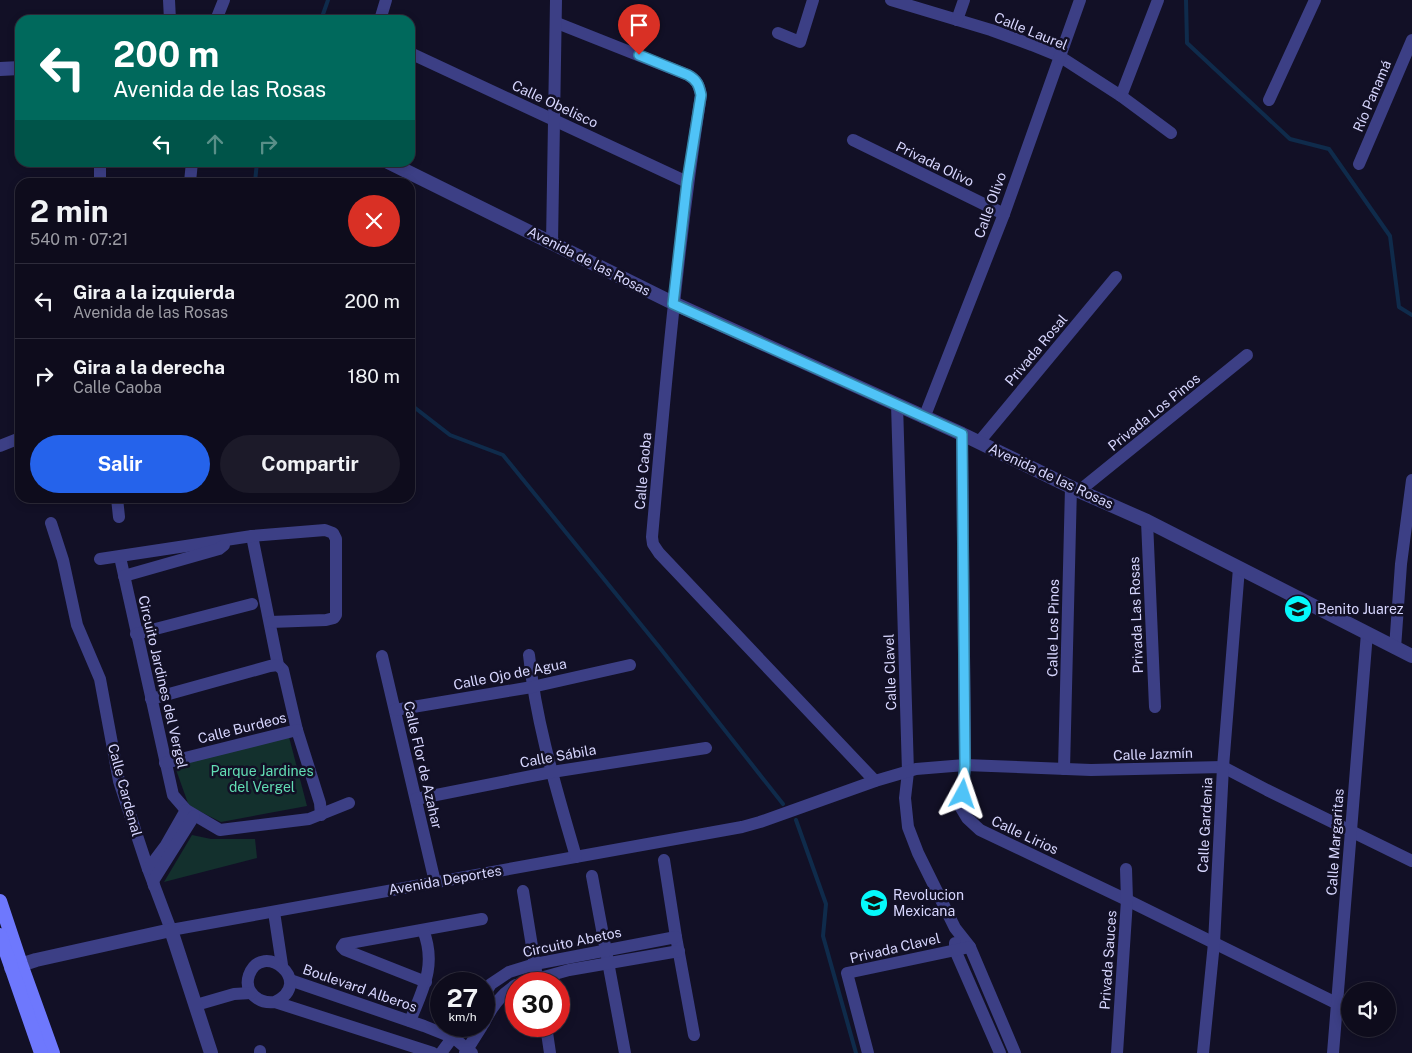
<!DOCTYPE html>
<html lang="es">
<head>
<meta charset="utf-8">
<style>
	body { margin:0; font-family:"Public Sans",sans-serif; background:#1c1a29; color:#f1f3f6; height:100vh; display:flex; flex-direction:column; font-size:19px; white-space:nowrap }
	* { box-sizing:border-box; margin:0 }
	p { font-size:16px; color:#9b9ba3 }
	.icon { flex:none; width:28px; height:28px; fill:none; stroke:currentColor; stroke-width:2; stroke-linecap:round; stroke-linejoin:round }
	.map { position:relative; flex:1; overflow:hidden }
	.drawer { position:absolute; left:15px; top:178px; width:400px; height:325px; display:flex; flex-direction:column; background:#0e0c1c; border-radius:15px; box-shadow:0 2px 8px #0003,0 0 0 1px #2e2c3b }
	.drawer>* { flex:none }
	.guide { position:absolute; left:15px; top:15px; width:400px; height:152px; border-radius:15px; box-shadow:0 2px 8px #0003,0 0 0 1px #2e2c3b; background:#00695c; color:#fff; overflow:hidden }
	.controls { position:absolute; left:1341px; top:982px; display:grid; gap:10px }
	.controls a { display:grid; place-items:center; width:55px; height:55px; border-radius:50%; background:#0e0c1c; box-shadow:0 2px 8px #0003,0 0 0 1px #2e2c3b; font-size:25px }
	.speed { position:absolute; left:430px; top:972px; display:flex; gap:10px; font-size:25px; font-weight:700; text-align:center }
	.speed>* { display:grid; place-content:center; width:65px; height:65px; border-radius:50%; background:#0e0c1c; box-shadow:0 2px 8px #0003,0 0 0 1px #2e2c3b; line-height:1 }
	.speed small { font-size:12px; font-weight:400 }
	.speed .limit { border:8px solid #d22; background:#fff; color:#111 }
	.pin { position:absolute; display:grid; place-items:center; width:42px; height:42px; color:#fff; margin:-51px -21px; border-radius:50% 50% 50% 0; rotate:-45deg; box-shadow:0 0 5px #0007 }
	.pin .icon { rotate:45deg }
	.me { position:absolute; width:55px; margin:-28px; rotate:5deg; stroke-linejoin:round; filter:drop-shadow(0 0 4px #0008) }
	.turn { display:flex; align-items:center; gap:18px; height:105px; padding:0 15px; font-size:22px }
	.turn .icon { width:65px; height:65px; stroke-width:2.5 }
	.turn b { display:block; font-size:35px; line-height:42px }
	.lanes { display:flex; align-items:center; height:48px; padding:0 15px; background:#0003; justify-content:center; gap:25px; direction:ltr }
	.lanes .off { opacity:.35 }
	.round { display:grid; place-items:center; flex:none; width:52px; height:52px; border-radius:26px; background:#1c1a29 }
	.headline { display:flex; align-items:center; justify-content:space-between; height:85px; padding:0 15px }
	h1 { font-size:30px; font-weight:700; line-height:38px }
	.primary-button { display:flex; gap:10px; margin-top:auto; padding:10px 15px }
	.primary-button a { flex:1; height:58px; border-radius:30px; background:#2563eb; color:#fff; font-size:20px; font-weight:700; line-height:58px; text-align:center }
	.primary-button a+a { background:#1c1a29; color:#f1f3f6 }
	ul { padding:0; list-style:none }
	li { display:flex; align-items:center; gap:15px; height:75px; padding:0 15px; border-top:1px solid #2e2c3b }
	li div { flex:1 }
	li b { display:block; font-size:19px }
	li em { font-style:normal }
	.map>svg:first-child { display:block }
	.green { fill:#13302d }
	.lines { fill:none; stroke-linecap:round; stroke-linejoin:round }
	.stream { stroke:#0f2b4b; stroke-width:4 }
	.minor { stroke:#3c3f85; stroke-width:12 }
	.tertiary { stroke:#3c3f85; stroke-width:14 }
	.secondary { stroke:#6e78fd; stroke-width:14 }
	.route-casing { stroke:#337fa1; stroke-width:12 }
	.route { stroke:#4fc3f7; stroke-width:9 }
	.labels { text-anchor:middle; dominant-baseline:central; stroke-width:5; stroke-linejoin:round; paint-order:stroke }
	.street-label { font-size:14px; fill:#d7d6fe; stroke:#121026 }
	.poi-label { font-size:14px; fill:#d7d6fe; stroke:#121026; text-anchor:start }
	.park-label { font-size:14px; fill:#62deb4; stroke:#121026 }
</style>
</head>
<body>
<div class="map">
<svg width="1412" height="1053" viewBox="0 0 1412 1053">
	<rect width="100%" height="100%" fill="#121026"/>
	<g class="green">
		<polygon points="289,737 307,806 221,822 189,806 174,764"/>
		<polygon points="192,835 211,839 255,839 257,858 164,882"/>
	</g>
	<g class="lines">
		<g class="stream">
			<polyline points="1186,0 1187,43 1290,139 1329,149 1390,236 1399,307 1412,315"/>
			<polyline points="321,20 328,0"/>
			<polyline points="255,182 257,162"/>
			<polyline points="410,404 450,435 503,455 660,648 783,804"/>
			<polyline points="796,820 826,904 823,936 856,1053"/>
		</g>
		<g class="minor">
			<polyline points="169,0 170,20"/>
			<polyline points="891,0 991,30 1032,45 1059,56 1121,96 1171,133"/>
			<polyline points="216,20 224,0"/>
			<polyline points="380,20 386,0"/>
			<polyline points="957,20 964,0"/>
			<path d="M557,23L688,75C697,80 699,85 701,95C678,242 665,389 652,537L653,544L659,553L875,781"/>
			<polyline points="778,33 800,42 813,0"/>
			<polyline points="410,53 687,182"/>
			<polyline points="1121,96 1158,0"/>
			<polyline points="1269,100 1315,0"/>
			<polyline points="853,140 1004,214"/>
			<polyline points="100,162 100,182"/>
			<polyline points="1359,164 1412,40"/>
			<polyline points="190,182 192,162"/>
			<polyline points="552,243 556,0"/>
			<polyline points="897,404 908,772 905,798 908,827 918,853 955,928 970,947 1015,1053"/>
			<polyline points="924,418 1004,214 1080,0"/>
			<polyline points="962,434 965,765 961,808 967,818 980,830 1127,900 1338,1004"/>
			<polyline points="979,442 1116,277"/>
			<polyline points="0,446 20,438"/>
			<polyline points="1079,491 1247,355"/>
			<polyline points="117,498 119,517"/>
			<polyline points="1147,521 1155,707"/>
			<polyline points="51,523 63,560 77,625 100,679 119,781 148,869 171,930 742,827 760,822 875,781 916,769 965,765 1091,770 1223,767 1267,790 1412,861"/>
			<polyline points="252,536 278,665 283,670 297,730 320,803 321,815"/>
			<polyline points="120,557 173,795 186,810 220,830 309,819 349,803"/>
			<polyline points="100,559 252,536 325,530 333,533 336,539 336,615 334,618 326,620 270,622"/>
			<polyline points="124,576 219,549 224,545"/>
			<polyline points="136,634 252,604"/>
			<polyline points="1395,648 1401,564 1412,480"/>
			<path d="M529,655C536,724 557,791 576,857"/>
			<polyline points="382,656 435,882"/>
			<polyline points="151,699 270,666 278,665"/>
			<polyline points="395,710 532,687 630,665"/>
			<polyline points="165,763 297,730"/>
			<polyline points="1064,769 1071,487"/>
			<polyline points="416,799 552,772 706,748"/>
			<polyline points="664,860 676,937 694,1035"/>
			<polyline points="148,869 166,845 186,810"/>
			<polyline points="592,876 625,1053"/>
			<polyline points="154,886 153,881 194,816"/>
			<polyline points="523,891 536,971"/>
			<polyline points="274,912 282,965"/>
			<polyline points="955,943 955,950 1000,1053"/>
			<polyline points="290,980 424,1026 454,1038 472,1053"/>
			<polyline points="426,982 345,950 342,947 344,944 482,919"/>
			<polyline points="519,984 569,970 679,951"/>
			<polyline points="484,995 491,984 509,972 535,964 676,937"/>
			<path d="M275,1002C316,982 262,939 249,975C243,993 260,1004 275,1002L433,1053"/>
			<polyline points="196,1005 234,994 251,993"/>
			<path d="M410,1021C423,989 437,965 423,930"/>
			<path d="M484,1023C492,1006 501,994 516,985"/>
			<polyline points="546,1026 550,1053"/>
			<polyline points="260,1051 260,1053"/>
			<polyline points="441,1053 461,1026"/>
			<polyline points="465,1053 482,1026"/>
			<polyline points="868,1053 847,973 970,947"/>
			<polyline points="1117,1053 1127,900 1126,869"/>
			<polyline points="1203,1053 1214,943 1223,767 1239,568"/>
			<polyline points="1333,1053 1367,633"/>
		</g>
		<g class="tertiary">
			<polyline points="0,69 20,68"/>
			<polyline points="388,162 673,303 962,434 1079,491 1147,521 1412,656"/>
			<polyline points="11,968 36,960 171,930 211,1053"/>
		</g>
		<g class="secondary">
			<polyline points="0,901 21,964 53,1053"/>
			<polyline points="0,935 41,1053"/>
		</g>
	</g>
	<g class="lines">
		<defs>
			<path id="route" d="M639,55L688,75C697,80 699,85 701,95L687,182L673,304L962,434L965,765L963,794"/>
		</defs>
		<use href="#route" class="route-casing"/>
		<use href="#route" class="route"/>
	</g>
	<defs>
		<symbol id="school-disc" viewBox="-11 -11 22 22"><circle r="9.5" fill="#05f9fb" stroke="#121026"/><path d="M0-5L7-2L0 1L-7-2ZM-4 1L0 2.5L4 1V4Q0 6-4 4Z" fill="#111"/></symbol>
	</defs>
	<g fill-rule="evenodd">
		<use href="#school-disc" x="1282" y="593" width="32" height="32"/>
		<use href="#school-disc" x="858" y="887" width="32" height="32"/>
	</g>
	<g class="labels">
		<g class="street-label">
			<text transform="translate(1031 31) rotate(22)">Calle Laurel</text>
			<text transform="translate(1372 96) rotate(-67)">Río Panamá</text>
			<text transform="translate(555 104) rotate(25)">Calle Obelisco</text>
			<text transform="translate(935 164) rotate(26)">Privada Olivo</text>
			<text transform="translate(990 205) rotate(-70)">Calle Olivo</text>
			<text transform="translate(589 261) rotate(27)">Avenida de las Rosas</text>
			<text transform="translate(1036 350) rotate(-50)">Privada Rosal</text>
			<text transform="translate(1154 412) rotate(-39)">Privada Los Pinos</text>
			<text transform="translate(643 471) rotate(-85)">Calle Caoba</text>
			<text transform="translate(1051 476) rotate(25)">Avenida de las Rosas</text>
			<text transform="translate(1136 615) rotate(-92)">Privada Las Rosas</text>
			<text transform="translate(1053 628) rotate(-89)">Calle Los Pinos</text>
			<text transform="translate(890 672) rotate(-92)">Calle Clavel</text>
			<text transform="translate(510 674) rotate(-11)">Calle Ojo de Agua</text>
			<text transform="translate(163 682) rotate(77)">Circuito Jardines del Vergel</text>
			<text transform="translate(242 728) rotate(-14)">Calle Burdeos</text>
			<text transform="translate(1153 754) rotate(-2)">Calle Jazmín</text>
			<text transform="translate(558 756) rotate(-10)">Calle Sábila</text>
			<text transform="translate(423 765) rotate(77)">Calle Flor de Azahar</text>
			<text transform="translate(125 790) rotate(75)">Calle Cardenal</text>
			<text transform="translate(1205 825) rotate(-87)">Calle Gardenia</text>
			<text transform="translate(1025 835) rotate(25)">Calle Lirios</text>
			<text transform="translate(1335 842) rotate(-86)">Calle Margaritas</text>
			<text transform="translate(445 880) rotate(-10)">Avenida Deportes</text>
			<text transform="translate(572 942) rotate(-12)">Circuito Abetos</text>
			<text transform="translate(895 948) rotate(-13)">Privada Clavel</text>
			<text transform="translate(1108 960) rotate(-86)">Privada Sauces</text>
			<text transform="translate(360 988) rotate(19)">Boulevard Alberos</text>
		</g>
		<g class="poi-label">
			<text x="1317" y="609">Benito Juarez</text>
			<text x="893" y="895">Revolucion<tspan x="893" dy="16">Mexicana</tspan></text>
		</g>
		<g class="park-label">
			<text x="262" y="771">Parque Jardines<tspan x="262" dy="16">del Vergel</tspan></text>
		</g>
	</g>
</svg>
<div class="controls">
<a><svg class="icon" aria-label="sound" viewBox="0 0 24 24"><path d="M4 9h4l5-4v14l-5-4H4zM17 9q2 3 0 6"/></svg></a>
</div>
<div class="speed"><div>27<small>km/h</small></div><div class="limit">30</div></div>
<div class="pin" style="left:639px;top:55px;background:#d93025"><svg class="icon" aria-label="arrive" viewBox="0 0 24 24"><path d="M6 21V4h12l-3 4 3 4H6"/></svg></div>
<svg class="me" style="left:963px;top:794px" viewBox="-20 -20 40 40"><path d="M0-17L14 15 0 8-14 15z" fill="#4fc3f7" stroke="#fff" stroke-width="4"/></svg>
<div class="guide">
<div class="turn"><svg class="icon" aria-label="left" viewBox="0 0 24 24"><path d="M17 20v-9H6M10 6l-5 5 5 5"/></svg><div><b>200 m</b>Avenida de las Rosas</div></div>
<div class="lanes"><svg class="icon" aria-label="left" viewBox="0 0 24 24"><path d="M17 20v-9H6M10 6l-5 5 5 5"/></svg><svg class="icon off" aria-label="ahead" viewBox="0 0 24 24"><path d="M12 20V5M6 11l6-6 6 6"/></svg><svg class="icon off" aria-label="right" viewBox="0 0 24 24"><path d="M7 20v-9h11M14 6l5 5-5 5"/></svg></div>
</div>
<section class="drawer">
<div class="headline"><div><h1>2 min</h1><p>540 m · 07:21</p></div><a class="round" style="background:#d93025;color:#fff"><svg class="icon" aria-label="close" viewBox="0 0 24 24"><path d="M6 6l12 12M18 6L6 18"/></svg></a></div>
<ul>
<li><svg class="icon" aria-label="left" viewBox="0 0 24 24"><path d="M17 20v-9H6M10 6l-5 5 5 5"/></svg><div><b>Gira a la izquierda</b><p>Avenida de las Rosas</p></div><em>200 m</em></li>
<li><svg class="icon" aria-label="right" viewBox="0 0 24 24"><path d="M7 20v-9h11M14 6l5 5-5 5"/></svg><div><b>Gira a la derecha</b><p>Calle Caoba</p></div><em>180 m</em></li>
</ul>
<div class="primary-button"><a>Salir</a><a>Compartir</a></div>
</section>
</div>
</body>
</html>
